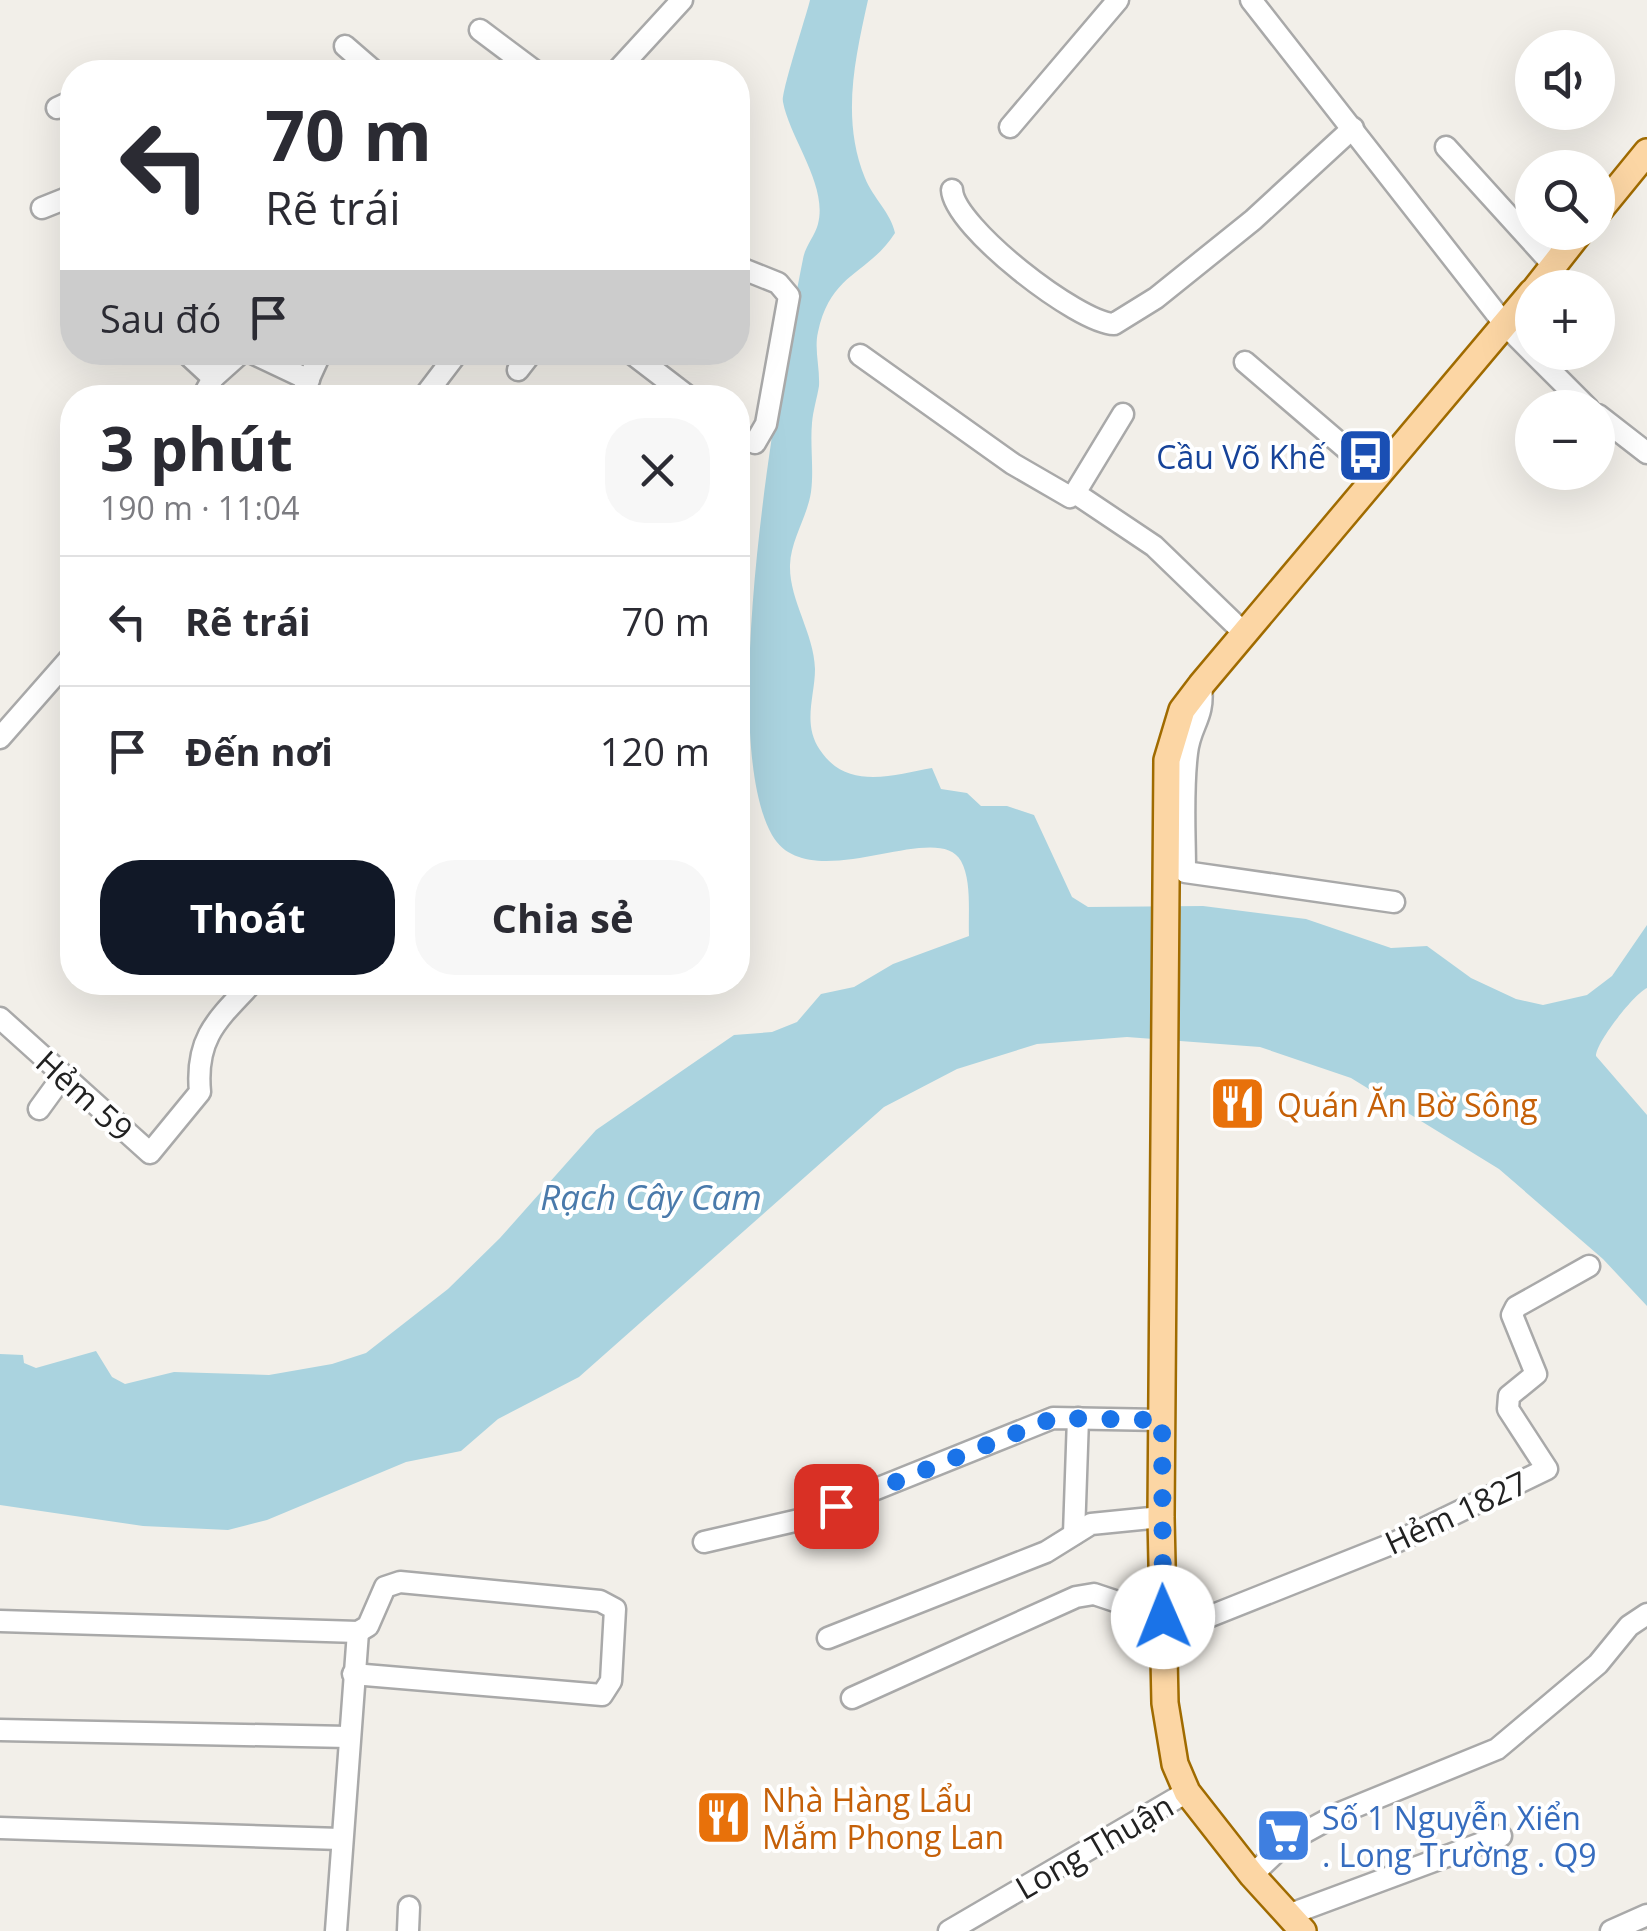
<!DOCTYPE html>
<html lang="vi">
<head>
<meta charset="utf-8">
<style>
	body { margin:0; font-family:"Open Sans",sans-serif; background:#f7f7f7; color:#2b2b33; height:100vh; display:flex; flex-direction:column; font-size:38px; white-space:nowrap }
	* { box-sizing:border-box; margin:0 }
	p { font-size:32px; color:#7c7c81 }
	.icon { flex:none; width:55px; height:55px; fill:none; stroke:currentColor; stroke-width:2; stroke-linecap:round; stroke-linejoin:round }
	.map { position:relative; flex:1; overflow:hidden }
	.side { position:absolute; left:60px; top:385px; width:690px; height:610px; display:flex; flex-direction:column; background:#fff; border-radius:40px; box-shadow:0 10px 40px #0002 }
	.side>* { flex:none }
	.guide { position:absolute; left:60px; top:60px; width:690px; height:305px; border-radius:40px; box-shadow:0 10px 40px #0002; background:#fff; color:#2b2b33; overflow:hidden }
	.controls { position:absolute; left:1515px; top:30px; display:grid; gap:20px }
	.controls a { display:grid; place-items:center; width:100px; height:100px; border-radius:50%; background:#fff; box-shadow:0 10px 40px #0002; font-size:50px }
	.pin { position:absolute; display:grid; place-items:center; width:85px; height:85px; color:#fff; margin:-42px; border-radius:20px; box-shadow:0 5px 15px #0006 }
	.me { position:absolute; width:110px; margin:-55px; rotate:359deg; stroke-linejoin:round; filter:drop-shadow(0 0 8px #0008) }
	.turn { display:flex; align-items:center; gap:35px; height:210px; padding:0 40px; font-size:45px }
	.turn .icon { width:130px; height:130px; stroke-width:2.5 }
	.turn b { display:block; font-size:70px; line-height:85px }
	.then { display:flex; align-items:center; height:95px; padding:0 40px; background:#0003; gap:20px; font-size:38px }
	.round { display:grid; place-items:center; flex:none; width:105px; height:105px; border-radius:40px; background:#f7f7f7 }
	.overview { display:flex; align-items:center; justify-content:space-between; height:170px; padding:0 40px }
	h1 { font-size:60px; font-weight:700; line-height:75px }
	.button { display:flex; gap:20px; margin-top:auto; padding:20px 40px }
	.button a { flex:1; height:115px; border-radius:40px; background:#111827; color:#fff; font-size:40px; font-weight:700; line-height:115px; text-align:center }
	.button a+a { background:#f7f7f7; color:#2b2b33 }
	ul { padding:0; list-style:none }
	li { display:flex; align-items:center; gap:30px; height:130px; padding:0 40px; border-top:2px solid #e1e1e2 }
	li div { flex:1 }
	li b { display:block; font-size:38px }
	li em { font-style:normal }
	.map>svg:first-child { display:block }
	.water { fill:#aad3df }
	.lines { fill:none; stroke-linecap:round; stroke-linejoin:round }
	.minor-casing { stroke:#a9a9a9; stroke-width:25 }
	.major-casing { stroke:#a06b00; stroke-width:30 }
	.minor { stroke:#fff; stroke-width:20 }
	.major { stroke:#fcd6a4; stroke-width:25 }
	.route { stroke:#1a73e8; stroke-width:18; stroke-dasharray:0 32.4 }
	.labels { text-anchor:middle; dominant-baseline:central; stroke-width:8; stroke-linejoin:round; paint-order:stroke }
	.transit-label { font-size:32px; fill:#164399; stroke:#fff; text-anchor:end }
	.street-label { font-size:32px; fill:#222; stroke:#fff }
	.food-label { font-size:32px; fill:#c56008; stroke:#fff; text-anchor:start }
	.shop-label { font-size:32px; fill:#366cbe; stroke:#fff; text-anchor:start }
	.water-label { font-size:35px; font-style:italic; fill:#4a7aab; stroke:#fff }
</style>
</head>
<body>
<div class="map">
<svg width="1647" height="1931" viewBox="0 0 1647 1931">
	<rect width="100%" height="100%" fill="#f2efe9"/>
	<path class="water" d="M810,0H868C855,59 841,119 865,178C873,198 891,213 895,233C868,275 831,272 818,332C814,349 820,368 819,386C817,398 813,411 812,423C810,446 814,469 811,492C807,518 791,539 790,565C789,600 814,633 815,669C815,696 802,724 820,750C847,791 894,775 932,768L941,789L967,793L981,806H1007L1034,815L1072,897L1088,907L1203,906L1306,919L1391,948L1427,946L1471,978L1516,999L1543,1005L1587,995L1612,976L1647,925V988C1635,993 1596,1042 1596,1056L1647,1115V1306L1603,1259L1499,1169L1351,1078L1260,1047L1127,1037L1037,1044L957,1069L884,1107L579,1377L498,1419L461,1451L406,1462L267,1520L228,1530L143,1526L0,1505V1354L23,1355L24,1363L36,1368L96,1351L112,1377L125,1384L174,1372L269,1375L332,1364L366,1353L448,1289L500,1238L596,1130L734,1035L772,1032L797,1022L821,994L854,987L893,964L969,936C968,914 972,881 961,861C937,817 809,900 772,835C715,733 779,379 803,259C805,246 815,236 818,224C828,185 790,139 783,102C781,92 806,17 810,0Z"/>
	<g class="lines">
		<defs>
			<g id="minor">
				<polyline points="1251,0 1506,326 1588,408"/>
				<polyline points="480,30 536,72"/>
				<polyline points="345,46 375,72"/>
				<polyline points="616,72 682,0"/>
				<polyline points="57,108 72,101"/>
				<polyline points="1010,127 1118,0"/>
				<polyline points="1446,147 1553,265"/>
				<path d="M952,190C954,227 1078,323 1114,324L1156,298L1253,220L1353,128"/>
				<polyline points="42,208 72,196"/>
				<polyline points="738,267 778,283 789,296 766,424 755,443"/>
				<polyline points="185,352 213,378 242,352"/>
				<polyline points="250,352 309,380"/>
				<polyline points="630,352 690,398"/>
				<polyline points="860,355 1013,464 1070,497 1075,493"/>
				<polyline points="1245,362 1378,476"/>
				<polyline points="518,370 532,352"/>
				<polyline points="202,398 213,378"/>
				<polyline points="300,398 321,352"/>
				<polyline points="423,398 458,352"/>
				<polyline points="1123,414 1075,493 1154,546 1243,632"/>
				<polyline points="1598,415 1647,453"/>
				<path d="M1201,685C1205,719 1190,724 1187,753C1182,792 1185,833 1185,872L1394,902"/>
				<polyline points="0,738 72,656"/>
				<path d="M0,1018L150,1153L200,1092C195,1038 217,1020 253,982"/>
				<polyline points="39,1109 63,1076"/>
				<polyline points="1074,1534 1078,1418"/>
				<polyline points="704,1542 799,1520 1053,1418 1162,1420"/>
				<polyline points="0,1621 358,1632 368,1626 385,1587 400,1582 600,1601 615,1609 611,1681 602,1695 353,1674"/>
				<polyline points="1163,1635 1394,1543 1547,1469 1508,1409 1509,1396 1536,1374 1512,1315 1516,1307 1589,1266"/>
				<polyline points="828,1638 1046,1552 1091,1524 1161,1517"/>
				<polyline points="852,1698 1076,1597 1094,1594 1163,1617"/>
				<polyline points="0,1730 348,1737"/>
				<polyline points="0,1828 340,1839"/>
				<polyline points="1252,1875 1287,1842 1340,1813 1497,1749 1598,1664 1629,1626 1647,1614"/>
				<polyline points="1288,1915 1501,1836"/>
				<polyline points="336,1931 358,1632"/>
				<polyline points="408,1931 409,1907"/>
				<polyline points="949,1931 1187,1792"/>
				<polyline points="1611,1931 1647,1915"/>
			</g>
			<g id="major">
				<polyline points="1598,212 1647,152"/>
				<polyline points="1536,288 1580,232"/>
				<polyline points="1303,1931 1252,1875 1187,1792 1175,1764 1165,1703 1161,1517 1167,760 1182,710 1201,685 1532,292"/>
			</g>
		</defs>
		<use href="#minor" class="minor-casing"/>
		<use href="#major" class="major-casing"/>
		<use href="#minor" class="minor"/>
		<use href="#major" class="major"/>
	</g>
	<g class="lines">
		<polyline class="route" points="836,1506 1054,1418 1162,1420 1163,1617"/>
	</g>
	<defs>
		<symbol id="bus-square" viewBox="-11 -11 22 22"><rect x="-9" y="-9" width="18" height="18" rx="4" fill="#1a4fb4" stroke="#fff"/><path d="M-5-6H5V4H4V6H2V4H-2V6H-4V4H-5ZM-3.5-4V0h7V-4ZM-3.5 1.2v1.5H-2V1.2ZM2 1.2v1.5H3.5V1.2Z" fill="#fff"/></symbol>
		<symbol id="restaurant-square" viewBox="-11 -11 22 22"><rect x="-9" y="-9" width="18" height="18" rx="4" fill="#e8710a" stroke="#fff"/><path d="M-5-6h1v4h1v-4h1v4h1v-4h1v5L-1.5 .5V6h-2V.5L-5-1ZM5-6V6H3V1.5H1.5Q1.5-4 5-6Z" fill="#fff"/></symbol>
		<symbol id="supermarket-square" viewBox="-11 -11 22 22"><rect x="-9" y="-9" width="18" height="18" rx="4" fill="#3f7fe0" stroke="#fff"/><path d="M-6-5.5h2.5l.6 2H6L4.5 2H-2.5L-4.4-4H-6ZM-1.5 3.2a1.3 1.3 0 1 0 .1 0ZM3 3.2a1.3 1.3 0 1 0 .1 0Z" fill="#fff"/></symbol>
	</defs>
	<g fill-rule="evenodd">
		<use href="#bus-square" x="1334" y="424" width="63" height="63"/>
		<use href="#restaurant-square" x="1206" y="1072" width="63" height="63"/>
		<use href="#restaurant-square" x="692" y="1786" width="63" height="63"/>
		<use href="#supermarket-square" x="1252" y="1804" width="63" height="63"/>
	</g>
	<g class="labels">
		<g class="transit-label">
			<text x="1326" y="456">Cầu Võ Khế</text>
		</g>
		<g class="street-label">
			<text transform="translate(85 1095) rotate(42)">Hẻm 59</text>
			<text transform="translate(1456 1512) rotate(-25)">Hẻm 1827</text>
			<text transform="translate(1094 1846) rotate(-30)">Long Thuận</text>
		</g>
		<g class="food-label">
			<text x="1277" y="1104">Quán Ăn Bờ Sông</text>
			<text x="762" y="1799">Nhà Hàng Lẩu<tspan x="762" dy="37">Mắm Phong Lan</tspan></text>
		</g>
		<g class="shop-label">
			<text x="1322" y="1817">Số 1 Nguyễn Xiển<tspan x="1322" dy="37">. Long Trường . Q9</tspan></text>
		</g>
		<g class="water-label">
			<text x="651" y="1196">Rạch Cây Cam</text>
		</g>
	</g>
</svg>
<div class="controls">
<a><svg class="icon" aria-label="sound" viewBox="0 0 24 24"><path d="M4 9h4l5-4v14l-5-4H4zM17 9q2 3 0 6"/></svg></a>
<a><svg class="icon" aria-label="search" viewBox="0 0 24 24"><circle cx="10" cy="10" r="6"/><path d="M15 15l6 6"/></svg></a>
<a>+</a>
<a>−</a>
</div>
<div class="pin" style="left:836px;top:1506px;background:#d93025"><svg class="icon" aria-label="arrive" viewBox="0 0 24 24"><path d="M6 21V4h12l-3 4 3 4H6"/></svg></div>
<svg class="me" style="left:1163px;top:1617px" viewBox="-20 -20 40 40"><circle r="19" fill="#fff"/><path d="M0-13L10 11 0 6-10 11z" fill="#1a73e8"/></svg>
<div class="guide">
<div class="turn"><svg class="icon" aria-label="left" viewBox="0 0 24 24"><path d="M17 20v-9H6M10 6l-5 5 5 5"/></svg><div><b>70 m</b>Rẽ trái</div></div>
<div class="then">Sau đó<svg class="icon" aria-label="arrive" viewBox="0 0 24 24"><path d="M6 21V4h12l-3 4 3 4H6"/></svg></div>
</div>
<section class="side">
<div class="overview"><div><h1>3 phút</h1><p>190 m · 11:04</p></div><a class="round"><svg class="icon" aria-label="close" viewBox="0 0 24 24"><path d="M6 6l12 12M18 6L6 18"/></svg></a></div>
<ul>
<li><svg class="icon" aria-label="left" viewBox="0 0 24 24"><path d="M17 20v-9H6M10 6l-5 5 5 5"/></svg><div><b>Rẽ trái</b></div><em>70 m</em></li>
<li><svg class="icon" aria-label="arrive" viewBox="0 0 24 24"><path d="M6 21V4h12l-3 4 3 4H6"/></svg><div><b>Đến nơi</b></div><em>120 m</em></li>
</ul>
<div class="button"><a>Thoát</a><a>Chia sẻ</a></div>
</section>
</div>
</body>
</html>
